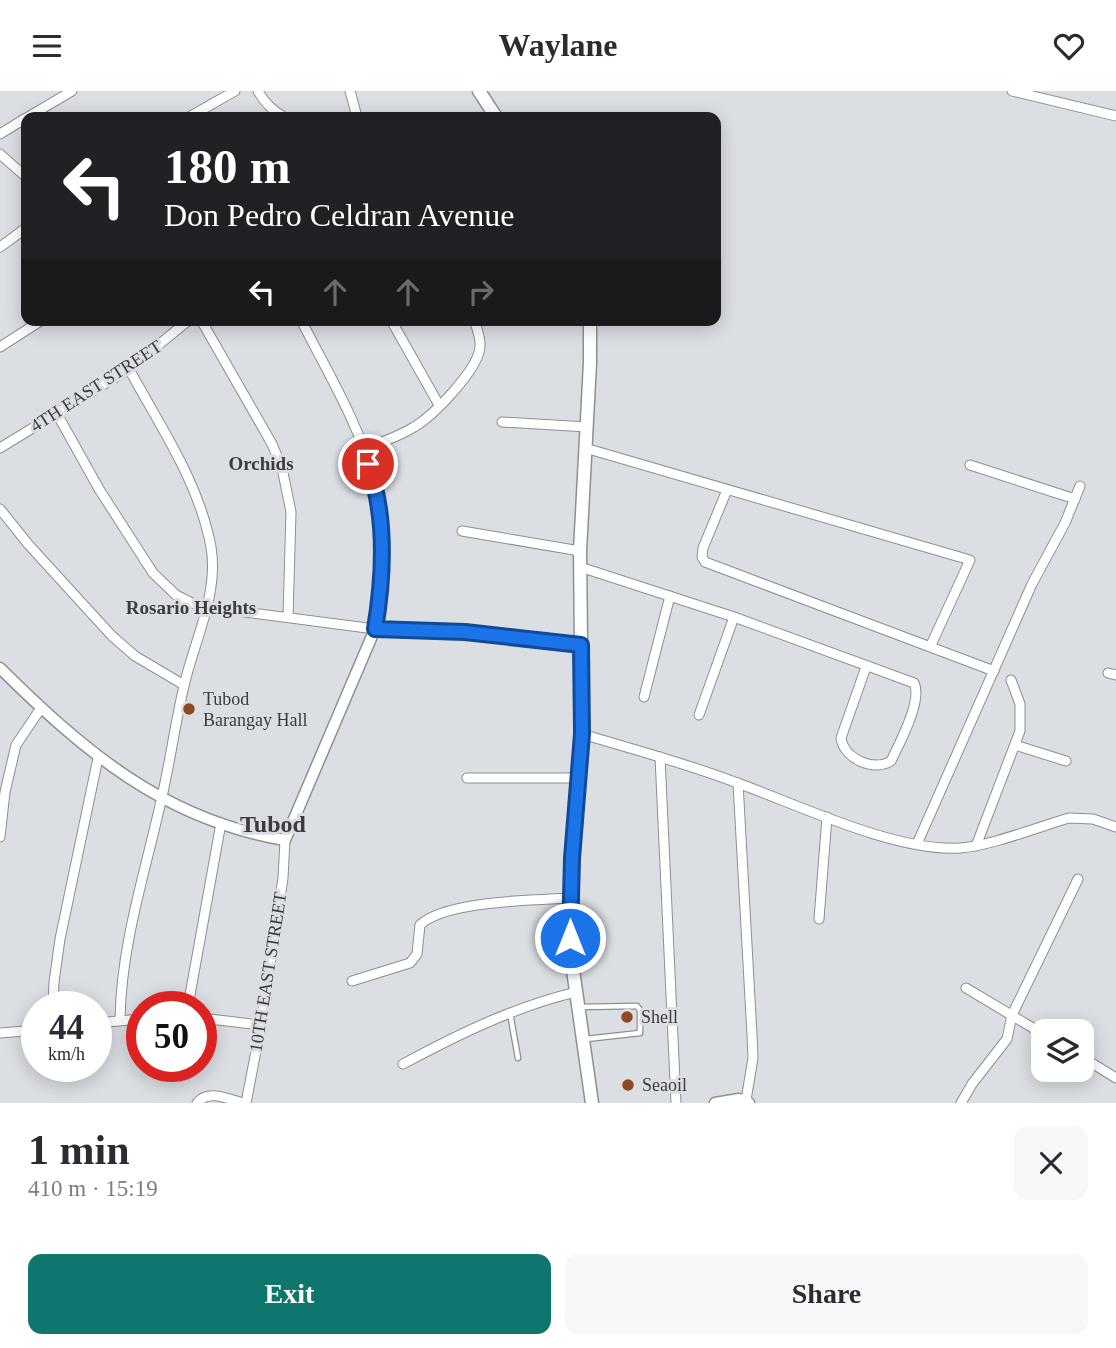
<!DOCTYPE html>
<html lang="en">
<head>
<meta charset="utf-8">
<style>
	body { margin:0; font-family:"Times New Roman",serif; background:#f7f7f7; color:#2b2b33; height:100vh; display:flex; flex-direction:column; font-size:26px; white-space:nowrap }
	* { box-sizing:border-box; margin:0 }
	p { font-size:23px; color:#7c7c81 }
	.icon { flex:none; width:38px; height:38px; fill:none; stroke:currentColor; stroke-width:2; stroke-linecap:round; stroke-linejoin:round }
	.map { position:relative; height:1012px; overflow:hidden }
	.panel { display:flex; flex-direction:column; background:#fff; flex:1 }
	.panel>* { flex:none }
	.banner { position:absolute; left:21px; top:21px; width:700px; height:214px; border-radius:14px; box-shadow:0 4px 18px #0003; background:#202124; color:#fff; overflow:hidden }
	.tools { position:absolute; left:1031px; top:928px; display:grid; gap:14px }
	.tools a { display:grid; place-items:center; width:63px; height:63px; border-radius:14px; background:#fff; box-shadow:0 4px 18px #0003; font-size:35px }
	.speed { position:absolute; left:21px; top:900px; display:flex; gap:14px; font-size:35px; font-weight:700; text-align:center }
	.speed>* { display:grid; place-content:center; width:91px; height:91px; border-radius:50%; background:#fff; box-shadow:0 4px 18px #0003; line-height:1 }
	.speed small { font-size:18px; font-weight:400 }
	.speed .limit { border:10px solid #d22; background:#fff; color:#111 }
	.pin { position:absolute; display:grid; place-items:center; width:60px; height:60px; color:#fff; margin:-30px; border:4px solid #fff; border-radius:50%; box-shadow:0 2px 7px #0007 }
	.me { position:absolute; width:77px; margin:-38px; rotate:0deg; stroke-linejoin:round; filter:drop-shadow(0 0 5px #0008) }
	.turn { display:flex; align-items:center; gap:24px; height:147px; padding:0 28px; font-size:32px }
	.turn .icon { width:91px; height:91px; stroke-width:2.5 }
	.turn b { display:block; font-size:49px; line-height:60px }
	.lanes { display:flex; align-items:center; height:66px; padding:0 28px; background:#0003; justify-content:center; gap:35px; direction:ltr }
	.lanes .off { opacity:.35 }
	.round { display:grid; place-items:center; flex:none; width:74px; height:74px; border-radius:14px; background:#f7f7f7 }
	.overview { display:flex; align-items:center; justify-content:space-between; height:119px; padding:0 28px }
	h1 { font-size:42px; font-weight:600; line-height:52px }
	.button { display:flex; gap:14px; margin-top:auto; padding:14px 28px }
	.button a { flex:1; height:80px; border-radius:14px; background:#0f766e; color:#fff; font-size:28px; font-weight:600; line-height:80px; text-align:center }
	.button a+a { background:#f7f7f7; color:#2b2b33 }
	header { display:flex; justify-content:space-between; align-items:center; height:91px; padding:0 28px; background:#fff; font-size:32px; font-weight:600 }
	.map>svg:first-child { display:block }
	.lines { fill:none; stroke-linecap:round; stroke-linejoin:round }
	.service-casing { stroke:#8c9094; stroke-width:7 }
	.minor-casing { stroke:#8c9094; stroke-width:11 }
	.tertiary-casing { stroke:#8c9094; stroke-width:13 }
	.secondary-casing { stroke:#8c9094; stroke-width:15 }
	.service { stroke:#fff; stroke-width:4.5 }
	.minor { stroke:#fff; stroke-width:9 }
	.tertiary { stroke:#fff; stroke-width:10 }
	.secondary { stroke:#fff; stroke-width:12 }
	.route-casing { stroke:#114b97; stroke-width:18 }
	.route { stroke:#1a73e8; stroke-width:12 }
	.poi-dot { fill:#8e4822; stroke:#dbdee3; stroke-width:2.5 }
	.labels { text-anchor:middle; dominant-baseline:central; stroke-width:6; stroke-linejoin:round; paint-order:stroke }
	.street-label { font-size:18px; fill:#3b3c3e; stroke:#dbdee3 }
	.poi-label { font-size:18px; fill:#3b3c3e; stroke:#dbdee3; text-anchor:start }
	.neighbourhood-label { font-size:19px; font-weight:bold; fill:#3b3c3e; stroke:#dbdee3 }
	.district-label { font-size:24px; font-weight:bold; fill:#3b3c3e; stroke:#dbdee3 }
</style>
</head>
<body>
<header><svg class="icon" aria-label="menu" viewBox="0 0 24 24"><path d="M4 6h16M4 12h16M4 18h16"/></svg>Waylane<svg class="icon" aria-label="heart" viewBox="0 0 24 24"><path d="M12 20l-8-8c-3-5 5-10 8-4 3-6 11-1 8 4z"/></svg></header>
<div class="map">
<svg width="1116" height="1012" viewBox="0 0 1116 1012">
	<rect width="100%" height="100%" fill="#dbdee3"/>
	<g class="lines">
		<defs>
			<g id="service">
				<polyline points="579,916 637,915 640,919 640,942 586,948"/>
				<polyline points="510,922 518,967"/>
			</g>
			<g id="minor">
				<path d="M258,0C264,11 273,20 284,26"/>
				<polyline points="350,0 357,26"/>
				<polyline points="1012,0 1116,25"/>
				<polyline points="28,26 72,0"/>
				<polyline points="189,26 235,0"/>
				<polyline points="0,43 26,27"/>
				<polyline points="0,63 26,86"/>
				<polyline points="0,156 26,137"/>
				<polyline points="201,229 272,353 282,377 291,421 288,526"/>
				<polyline points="391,229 439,314"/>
				<polyline points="0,256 42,229"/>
				<path d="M56,321L99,398L153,482L176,504L192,512L206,516L375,538C384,490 387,436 374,389C359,333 327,280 301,229"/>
				<polyline points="502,331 587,336"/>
				<polyline points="0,357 129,278 189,229"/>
				<polyline points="585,357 970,469 931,554"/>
				<path d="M363,358C380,352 398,346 414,336C433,325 478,279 480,256C481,248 477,237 474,229"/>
				<polyline points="970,374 1075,408"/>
				<polyline points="727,399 703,457 702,466 705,471 994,580"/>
				<polyline points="0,418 28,453 112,545 135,565 184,594"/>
				<polyline points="462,440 580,460"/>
				<path d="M580,476L734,526L914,592C923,609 899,653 891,670C874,681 844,668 841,647L866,576"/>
				<polyline points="1108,582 1116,584"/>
				<polyline points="644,606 670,505"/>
				<polyline points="699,624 734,526"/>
				<path d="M582,643C635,659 689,673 740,693C801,715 896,761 960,757C990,755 1038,736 1069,727L1093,728L1116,736"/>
				<polyline points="1015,654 1066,670"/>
				<polyline points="660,666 676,1012"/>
				<polyline points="467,687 580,687"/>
				<polyline points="738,692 752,944 753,967 746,1009"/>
				<polyline points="0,746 5,701 16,654 41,617"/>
				<polyline points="917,753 1032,493 1065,432 1080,395"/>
				<polyline points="976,755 1020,640 1020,613 1011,589"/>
				<polyline points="819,828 827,726"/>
				<path d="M352,890L410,872L417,863L420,834C444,810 535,809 570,807"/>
				<polyline points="966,897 1043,943"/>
				<polyline points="53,915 54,891 60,848 98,667"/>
				<polyline points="188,915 221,732"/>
				<polyline points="201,927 261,934"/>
				<path d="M120,929C121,854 145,782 161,710C170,672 175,633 184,595C194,550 219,503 211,456C199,391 160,335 129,278"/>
				<polyline points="96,932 142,928"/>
				<polyline points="0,942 37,939"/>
				<polyline points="1082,966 1116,987"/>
				<path d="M403,973C459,943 514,916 576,901"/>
				<path d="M197,1012C208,998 228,1008 243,1012"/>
				<polyline points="246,1012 261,934 283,787 285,749"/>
				<polyline points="961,1012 972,993 1007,948 1012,924 1078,788"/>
			</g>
			<g id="tertiary">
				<path d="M0,577C84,660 164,729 285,749L375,538L465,541L581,554"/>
				<polyline points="715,1012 739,1008 749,1012"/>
			</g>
			<g id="secondary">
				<polyline points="479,0 496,26"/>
				<polyline points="590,229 590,272 580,460 582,643 569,828 571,865 592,1012"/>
			</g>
		</defs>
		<use href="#service" class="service-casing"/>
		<use href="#minor" class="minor-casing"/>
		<use href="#tertiary" class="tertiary-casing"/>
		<use href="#secondary" class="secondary-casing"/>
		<use href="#service" class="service"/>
		<use href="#minor" class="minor"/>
		<use href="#tertiary" class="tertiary"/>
		<use href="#secondary" class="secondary"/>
	</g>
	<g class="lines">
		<defs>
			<path id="route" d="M368,373C387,425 384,484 375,538L465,541L581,554L582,643L572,767L570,847"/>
		</defs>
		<use href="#route" class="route-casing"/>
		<use href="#route" class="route"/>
	</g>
	<g class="poi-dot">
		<circle cx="189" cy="618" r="7"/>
		<circle cx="627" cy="926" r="7"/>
		<circle cx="628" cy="994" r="7"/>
	</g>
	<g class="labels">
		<g class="street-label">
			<text transform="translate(96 295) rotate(-33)">4TH EAST STREET</text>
			<text transform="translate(268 881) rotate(-81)">10TH EAST STREET</text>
		</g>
		<g class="poi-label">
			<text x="203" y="608">Tubod<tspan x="203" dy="21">Barangay Hall</tspan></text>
			<text x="641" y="926">Shell</text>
			<text x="642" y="994">Seaoil</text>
		</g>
		<g class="neighbourhood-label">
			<text x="261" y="372">Orchids</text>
			<text x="191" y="516">Rosario Heights</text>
		</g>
		<g class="district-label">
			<text x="273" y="733">Tubod</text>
		</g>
	</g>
</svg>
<div class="tools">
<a><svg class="icon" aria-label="layers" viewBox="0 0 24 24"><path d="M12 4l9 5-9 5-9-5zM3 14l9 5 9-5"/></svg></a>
</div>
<div class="speed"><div>44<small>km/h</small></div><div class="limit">50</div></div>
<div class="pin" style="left:368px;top:373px;background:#d93025"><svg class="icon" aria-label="arrive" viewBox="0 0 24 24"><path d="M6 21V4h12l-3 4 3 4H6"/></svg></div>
<svg class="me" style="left:570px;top:847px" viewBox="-20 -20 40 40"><circle r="17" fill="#1a73e8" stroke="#fff" stroke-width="3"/><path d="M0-11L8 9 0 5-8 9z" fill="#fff"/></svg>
<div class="banner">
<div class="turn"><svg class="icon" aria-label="left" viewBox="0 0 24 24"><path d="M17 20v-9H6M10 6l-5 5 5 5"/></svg><div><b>180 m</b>Don Pedro Celdran Avenue</div></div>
<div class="lanes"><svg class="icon" aria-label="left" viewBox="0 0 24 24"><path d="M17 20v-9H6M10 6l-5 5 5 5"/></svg><svg class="icon off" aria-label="ahead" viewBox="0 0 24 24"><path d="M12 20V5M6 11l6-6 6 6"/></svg><svg class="icon off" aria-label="ahead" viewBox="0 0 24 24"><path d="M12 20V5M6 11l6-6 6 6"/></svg><svg class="icon off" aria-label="right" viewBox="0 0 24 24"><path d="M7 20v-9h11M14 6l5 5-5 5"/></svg></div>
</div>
</div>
<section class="panel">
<div class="overview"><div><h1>1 min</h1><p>410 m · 15:19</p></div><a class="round"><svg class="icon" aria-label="close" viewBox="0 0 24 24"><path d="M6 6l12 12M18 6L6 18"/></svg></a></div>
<div class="button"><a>Exit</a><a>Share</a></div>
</section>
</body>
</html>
